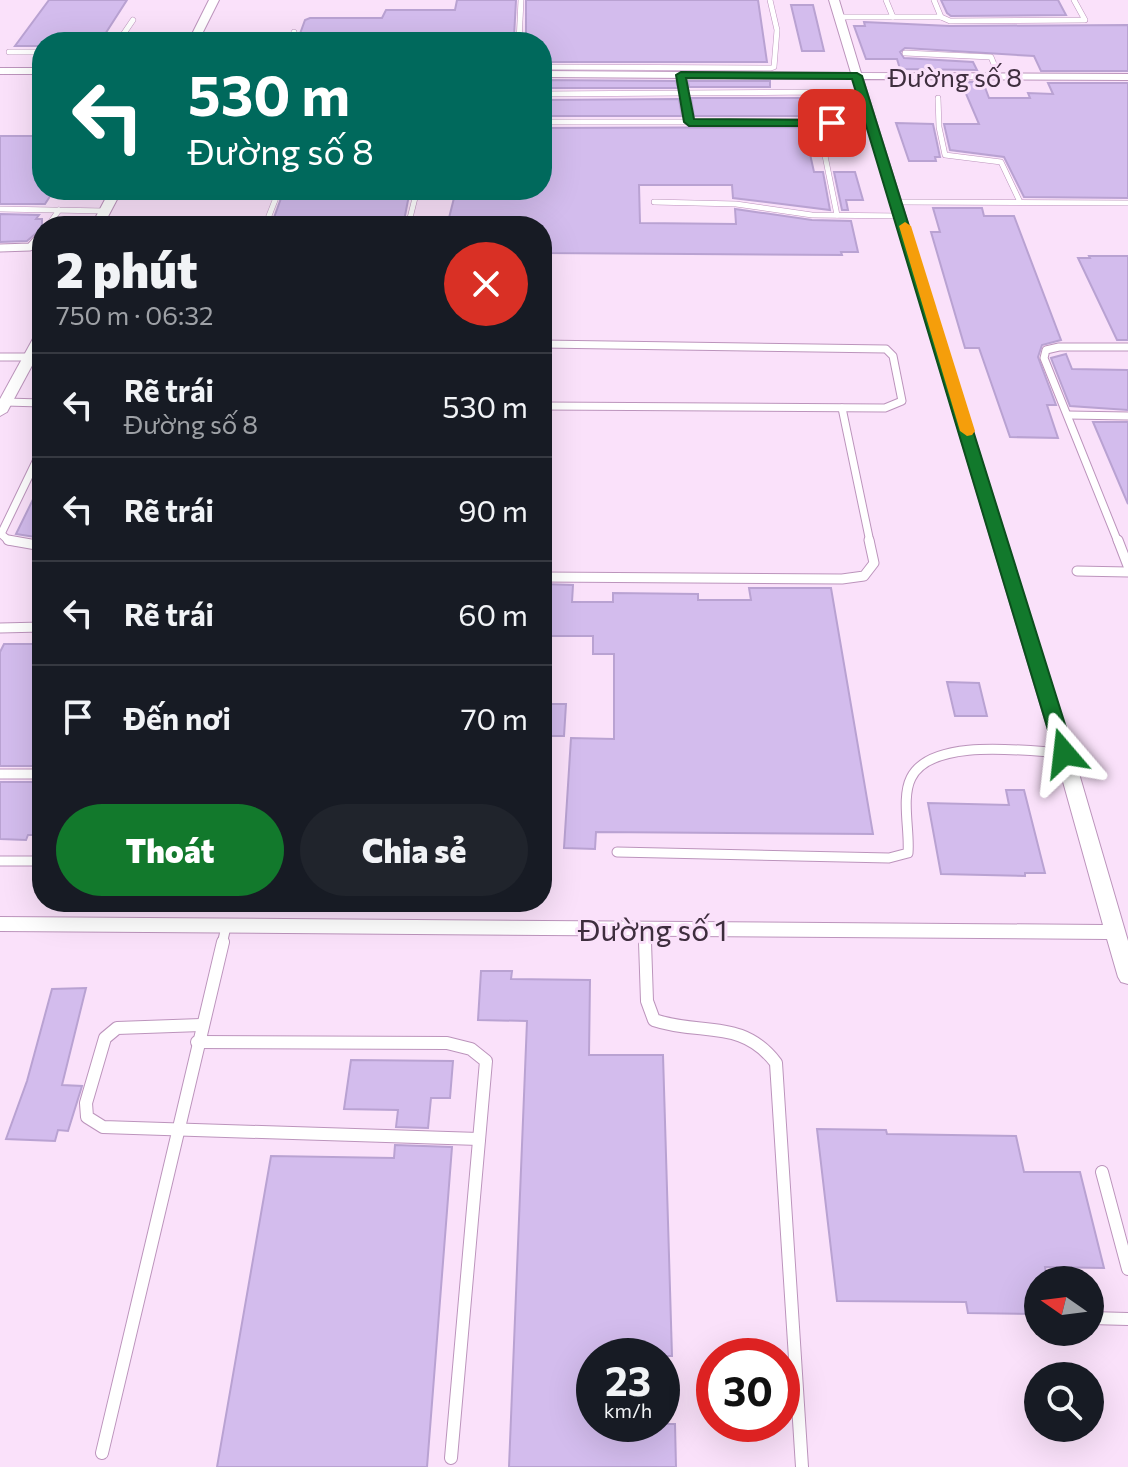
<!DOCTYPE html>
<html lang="vi">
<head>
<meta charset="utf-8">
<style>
	body { margin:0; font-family:Commissioner,sans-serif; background:#20242c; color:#f1f3f6; height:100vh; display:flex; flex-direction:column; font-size:30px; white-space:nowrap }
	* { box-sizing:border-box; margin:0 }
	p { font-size:26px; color:#9ea1a6 }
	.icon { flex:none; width:44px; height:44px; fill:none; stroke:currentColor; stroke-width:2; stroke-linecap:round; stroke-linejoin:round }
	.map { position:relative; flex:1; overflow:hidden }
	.sheet { position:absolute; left:32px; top:216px; width:520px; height:696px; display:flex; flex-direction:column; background:#171b24; border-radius:32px; box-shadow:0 8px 32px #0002 }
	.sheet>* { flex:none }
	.top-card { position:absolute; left:32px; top:32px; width:520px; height:168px; border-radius:32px; box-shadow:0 8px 32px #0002; background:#00695c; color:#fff; overflow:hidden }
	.needle { width:52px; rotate:284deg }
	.buttons { position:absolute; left:1024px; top:1266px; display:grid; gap:16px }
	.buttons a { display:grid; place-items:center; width:80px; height:80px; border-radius:50%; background:#171b24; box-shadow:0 8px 32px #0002; font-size:40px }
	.speed { position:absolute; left:576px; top:1338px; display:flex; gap:16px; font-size:40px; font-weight:700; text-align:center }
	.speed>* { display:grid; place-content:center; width:104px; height:104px; border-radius:50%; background:#171b24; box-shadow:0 8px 32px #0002; line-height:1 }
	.speed small { font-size:20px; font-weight:400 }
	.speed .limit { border:12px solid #d22; background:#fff; color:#111 }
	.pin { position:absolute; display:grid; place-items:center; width:68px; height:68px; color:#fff; margin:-34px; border-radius:16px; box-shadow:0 4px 12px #0006 }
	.me { position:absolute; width:88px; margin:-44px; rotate:343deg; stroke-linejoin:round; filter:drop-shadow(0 0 6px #0008) }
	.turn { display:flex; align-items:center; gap:28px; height:168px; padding:0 24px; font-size:36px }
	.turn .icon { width:104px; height:104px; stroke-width:2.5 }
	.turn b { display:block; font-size:56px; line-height:68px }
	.round { display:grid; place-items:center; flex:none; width:84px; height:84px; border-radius:42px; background:#20242c }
	.overview { display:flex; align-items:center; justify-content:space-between; height:136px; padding:0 24px }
	h1 { font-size:48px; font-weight:800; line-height:60px }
	.cta { display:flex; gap:16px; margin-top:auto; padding:16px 24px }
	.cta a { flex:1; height:92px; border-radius:48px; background:#12792c; color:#fff; font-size:32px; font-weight:800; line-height:92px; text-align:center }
	.cta a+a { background:#20242c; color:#f1f3f6 }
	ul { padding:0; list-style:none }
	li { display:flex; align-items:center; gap:24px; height:104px; padding:0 24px; border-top:2px solid #363941 }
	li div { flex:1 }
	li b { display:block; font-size:30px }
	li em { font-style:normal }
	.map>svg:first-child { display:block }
	.building { fill:#d3bced; stroke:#b9a2d2; stroke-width:2 }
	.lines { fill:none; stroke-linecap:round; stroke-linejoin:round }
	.service-far3-casing { stroke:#bc94bc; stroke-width:6 }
	.service-far2-casing { stroke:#bc94bc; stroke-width:9 }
	.service-far1-casing { stroke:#bc94bc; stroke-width:11 }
	.service-casing { stroke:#bc94bc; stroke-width:14 }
	.minor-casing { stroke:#bc94bc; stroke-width:2 }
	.service-far3 { stroke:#fff; stroke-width:5 }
	.service-far2 { stroke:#fff; stroke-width:7 }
	.service-far1 { stroke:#fff; stroke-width:9 }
	.service { stroke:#fff; stroke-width:12 }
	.minor { fill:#fff; fill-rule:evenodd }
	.route { fill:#12792c; stroke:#0c4f1d; stroke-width:2 }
	.slow { fill:#f59e0b }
	.labels { text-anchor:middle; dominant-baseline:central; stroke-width:6; stroke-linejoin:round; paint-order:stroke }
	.far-street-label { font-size:26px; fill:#3e2e3e; stroke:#fae1fa }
	.street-label { font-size:30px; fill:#3e2e3e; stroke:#fae1fa }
</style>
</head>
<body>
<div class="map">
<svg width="1128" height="1467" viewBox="0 0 1128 1467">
	<rect width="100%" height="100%" fill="#fae1fa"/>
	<g class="building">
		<polygon points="49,0 127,0 100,42 42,42 42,46 15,46"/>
		<polygon points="457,0 516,0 514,37 451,37 450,40 436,42 297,42 305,20 310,18 382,18 386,10 455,10"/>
		<polygon points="526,0 758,0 767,62 542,62 542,42 526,42"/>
		<polygon points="941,0 1058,0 1066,15 951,16 947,13"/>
		<polygon points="791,5 813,5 824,51 802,51"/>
		<polygon points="864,22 950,26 1128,25 1128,71 1041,71 1034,56 905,48 900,52 904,58 973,62 977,70 900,69 897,59 866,59 854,26 865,26"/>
		<polygon points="542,80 676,81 678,88 542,88"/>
		<polygon points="688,81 770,81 770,87 689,87"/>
		<polygon points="961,82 983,82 989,98 1030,98 1028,93 1053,94 1048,83 1128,83 1128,198 1024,197 1004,157 950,150 944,124 979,124"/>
		<polygon points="691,98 815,98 820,99 824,116 694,116"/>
		<polygon points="679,99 682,116 542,116 542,100"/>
		<polygon points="896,123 933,124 940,157 935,157 936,161 909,161"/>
		<polygon points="804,127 814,172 823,172 830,210 733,198 732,185 639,185 640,223 736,224 735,209 812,220 851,221 858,252 841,252 842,255 542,253 542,226 447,226 456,190 542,190 542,128"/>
		<polygon points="0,136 42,136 42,190 54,190 45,204 0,204"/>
		<polygon points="834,172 855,172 863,200 846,200 848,210 842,210"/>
		<polygon points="284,190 410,190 403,226 271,226"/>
		<polygon points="933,208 982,208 984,216 1014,216 1061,340 1042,345 1038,357 1056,405 1047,405 1058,438 1010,437 979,348 965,348 931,232 940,232"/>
		<polygon points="0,214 39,215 36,219 42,219 42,228 27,241 0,242"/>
		<polygon points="1089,256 1128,256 1128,340 1117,340 1078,258 1090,258"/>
		<polygon points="1066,354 1072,369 1128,370 1128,410 1070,406 1051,358"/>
		<polygon points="1093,422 1128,422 1128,504"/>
		<polygon points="42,481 42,538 16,534"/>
		<polygon points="542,584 573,585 572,602 613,602 613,593 698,594 698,600 751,600 749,588 831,588 873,834 596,832 595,849 564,848 571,738 614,739 614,654 593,654 593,636 542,636"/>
		<polygon points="4,644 42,644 42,766 0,766 0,652"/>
		<polygon points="947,682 979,683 987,716 955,716"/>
		<polygon points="542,704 566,704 564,736 542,736"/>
		<polygon points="0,782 42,782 42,835 28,835 26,840 0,839"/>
		<polygon points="1006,790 1024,790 1045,873 1025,873 1025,876 941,874 928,803 1009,805"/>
		<polygon points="481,971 512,971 511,979 590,980 589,1055 663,1055 672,1356 594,1356 594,1424 675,1424 676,1467 509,1467 527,1021 478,1020"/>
		<polygon points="86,988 62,1085 82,1086 68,1131 58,1130 55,1141 6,1139 27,1081 52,989"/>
		<polygon points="351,1060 453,1061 450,1098 431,1098 428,1128 396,1127 398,1110 344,1109"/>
		<polygon points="817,1129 886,1130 887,1134 1016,1136 1024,1172 1080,1172 1104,1268 1045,1267 1047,1280 1038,1280 1038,1314 968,1313 966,1302 837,1301"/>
		<polygon points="395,1145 452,1147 427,1467 217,1467 271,1156 394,1158"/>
	</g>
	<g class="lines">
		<defs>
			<g id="service-far3">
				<polyline points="886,0 893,17"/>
				<polyline points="839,17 941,17 934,0"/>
				<polyline points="941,17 950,21 1085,20 1074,0"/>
				<polyline points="133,20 118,42 193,42"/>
				<polyline points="290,42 294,32"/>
				<polyline points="519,42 521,0"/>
				<polyline points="9,52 42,52"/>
				<polyline points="905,53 991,57 999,76"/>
				<polyline points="542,67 771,68 774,67 777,30 770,0"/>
				<polyline points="681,75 684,93"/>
				<polygon points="816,92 828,96 835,121 689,122 684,93"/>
				<polyline points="542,94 684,93"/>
				<polyline points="938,98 939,127 945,155 1001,162 1020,202"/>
				<polyline points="542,122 689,122"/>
				<polyline points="820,131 837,215"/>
				<polyline points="654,202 736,204 812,215 902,216"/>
				<polyline points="896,202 1128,203"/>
				<polyline points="0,209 105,211"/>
				<polyline points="48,226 59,210"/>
				<polyline points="265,226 279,190"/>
				<polyline points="408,226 417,190"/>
			</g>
			<g id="service-far2">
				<polyline points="0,248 30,247 42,234"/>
				<polyline points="542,344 886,349 893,356 902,401 885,408 542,406"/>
				<polyline points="0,357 31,357"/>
				<polyline points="5,402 42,403"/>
				<polyline points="842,408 870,542"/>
				<polyline points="1068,415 1128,416"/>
				<polyline points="18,542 9,541 1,534 42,449"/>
				<polyline points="1118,542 1044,358 1046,350 1059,347 1128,347"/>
			</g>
			<g id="service-far1">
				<polyline points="8,540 42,546"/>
				<polyline points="1118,540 1128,566"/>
				<polyline points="1077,571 1128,572"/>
				<polyline points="542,577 842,579 864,576 874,563 869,540"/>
				<polyline points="0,628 42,627"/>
				<polyline points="0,774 42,774"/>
				<path d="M617,852L889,858L908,853C910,831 901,798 911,778C931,737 1026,751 1064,753"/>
				<polyline points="0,861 42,861"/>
				<polyline points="644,927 645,944"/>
				<polyline points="222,944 226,927"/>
			</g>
			<g id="service">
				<path d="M645,942L647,1001L654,1020C701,1036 742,1018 776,1063L802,1467"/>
				<polyline points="201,1025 117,1028 105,1038 86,1103 87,1117 103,1127 479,1139"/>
				<polyline points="197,1042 447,1043 471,1049 486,1061 451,1458"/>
				<polyline points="1102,1172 1128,1269"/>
				<polyline points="1090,1318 1128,1319"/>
				<polyline points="102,1453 223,942"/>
			</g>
			<g id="minor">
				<polygon points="209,0 219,0 198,42 188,42"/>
				<polygon points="829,0 839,0 861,73 1128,74 1128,80 863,79 1073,753 1128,941 1128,984 1121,982 1118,977 1107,939 0,931 0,917 1103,925 1055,753 853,79 542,77 542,71 851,73"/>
				<rect x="0" y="68" width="42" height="6"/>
				<polygon points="110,190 122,190 103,226 91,226"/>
				<polygon points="42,331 42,347 7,412 0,416 0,399 35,335"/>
			</g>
		</defs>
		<use href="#service-far3" class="service-far3-casing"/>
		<use href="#service-far2" class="service-far2-casing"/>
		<use href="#service-far1" class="service-far1-casing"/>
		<use href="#service" class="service-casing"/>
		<use href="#minor" class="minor-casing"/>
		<use href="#service-far3" class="service-far3"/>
		<use href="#service-far2" class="service-far2"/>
		<use href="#service-far1" class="service-far1"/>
		<use href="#service" class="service"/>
		<use href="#minor" class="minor"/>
	</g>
	<polygon class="route" points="681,72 857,73 862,76 1074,753 1071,757 1058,757 1055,753 852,79 686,78 694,119 832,120 837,123 832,126 689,126 684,122 676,75"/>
	<polygon class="slow" points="905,222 911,226 975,431 972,435 967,436 960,431 899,226"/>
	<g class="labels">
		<g class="far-street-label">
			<text x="955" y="76">Đường số 8</text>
		</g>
		<g class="street-label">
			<text x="653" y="928">Đường số 1</text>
		</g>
	</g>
</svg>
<div class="buttons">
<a><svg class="needle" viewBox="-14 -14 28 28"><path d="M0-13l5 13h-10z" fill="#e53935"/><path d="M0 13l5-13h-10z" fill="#9ea1a6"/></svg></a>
<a><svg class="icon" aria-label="search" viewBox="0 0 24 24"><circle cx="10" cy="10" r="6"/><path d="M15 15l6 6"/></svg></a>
</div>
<div class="speed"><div>23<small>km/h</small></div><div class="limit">30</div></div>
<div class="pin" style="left:832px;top:123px;background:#d93025"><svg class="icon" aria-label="arrive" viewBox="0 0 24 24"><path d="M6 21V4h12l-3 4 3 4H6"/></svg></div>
<svg class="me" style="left:1064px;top:753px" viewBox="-20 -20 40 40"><path d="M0-17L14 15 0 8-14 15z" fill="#12792c" stroke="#fff" stroke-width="4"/></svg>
<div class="top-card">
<div class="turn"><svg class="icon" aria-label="left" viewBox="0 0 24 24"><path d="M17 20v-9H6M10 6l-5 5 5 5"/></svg><div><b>530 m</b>Đường số 8</div></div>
</div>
<section class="sheet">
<div class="overview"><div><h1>2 phút</h1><p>750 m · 06:32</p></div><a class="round" style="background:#d93025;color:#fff"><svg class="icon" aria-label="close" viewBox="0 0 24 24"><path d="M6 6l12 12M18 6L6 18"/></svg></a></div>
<ul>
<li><svg class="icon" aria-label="left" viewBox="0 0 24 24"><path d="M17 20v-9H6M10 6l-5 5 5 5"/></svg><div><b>Rẽ trái</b><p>Đường số 8</p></div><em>530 m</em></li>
<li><svg class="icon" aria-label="left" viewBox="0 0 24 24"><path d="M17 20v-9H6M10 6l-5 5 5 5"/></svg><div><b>Rẽ trái</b></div><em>90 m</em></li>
<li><svg class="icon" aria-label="left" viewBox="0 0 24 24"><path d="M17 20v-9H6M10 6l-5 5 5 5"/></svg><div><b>Rẽ trái</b></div><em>60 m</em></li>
<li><svg class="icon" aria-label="arrive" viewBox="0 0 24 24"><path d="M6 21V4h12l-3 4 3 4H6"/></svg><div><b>Đến nơi</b></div><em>70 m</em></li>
</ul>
<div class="cta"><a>Thoát</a><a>Chia sẻ</a></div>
</section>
</div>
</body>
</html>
